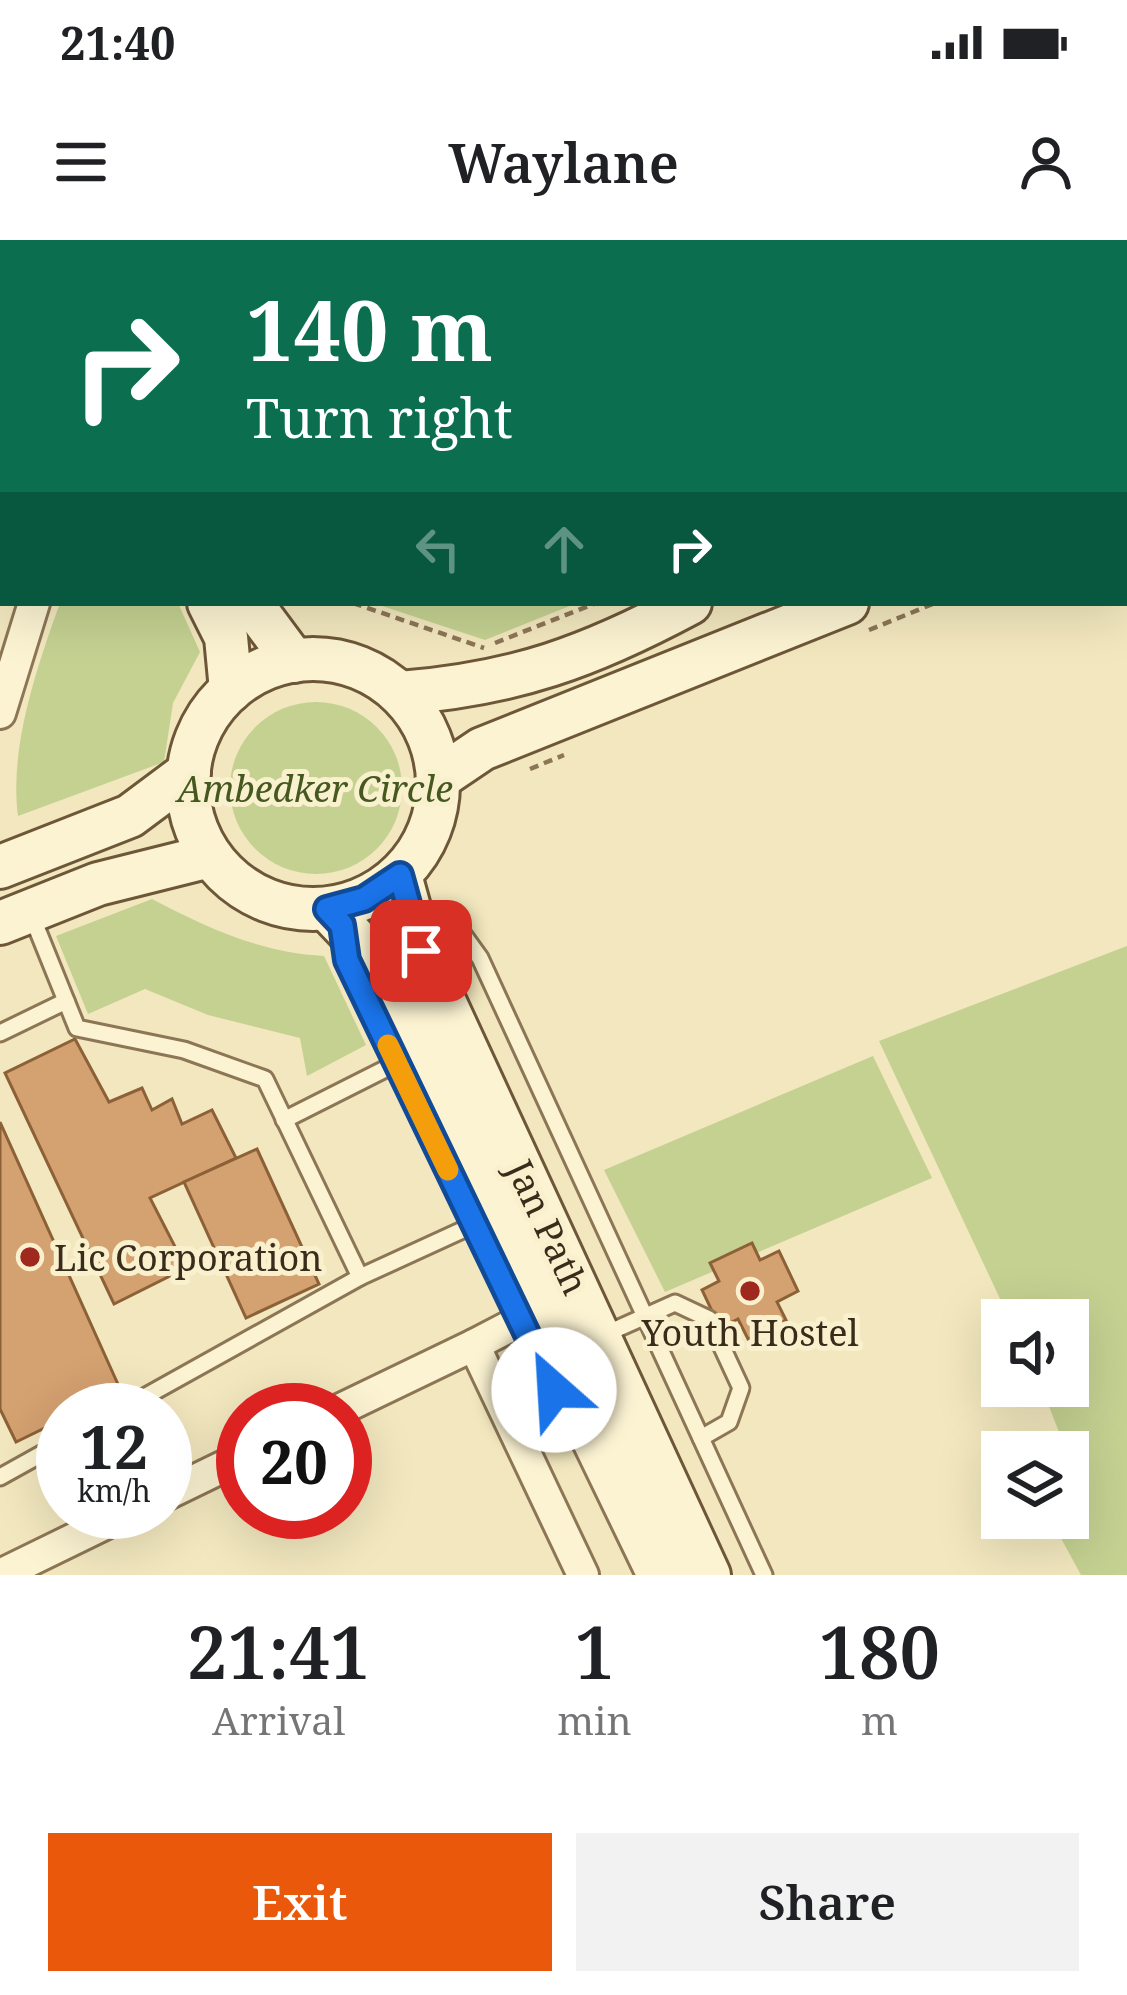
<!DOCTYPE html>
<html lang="en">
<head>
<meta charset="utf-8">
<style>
	body { margin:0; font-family:"Noto Serif",serif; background:#f2f2f2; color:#202124; height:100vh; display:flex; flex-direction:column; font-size:45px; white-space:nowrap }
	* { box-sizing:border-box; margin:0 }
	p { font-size:39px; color:#757577 }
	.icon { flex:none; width:66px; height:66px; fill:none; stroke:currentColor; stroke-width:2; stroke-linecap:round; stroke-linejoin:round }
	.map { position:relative; height:1335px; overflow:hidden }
	.panel { display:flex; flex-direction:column; background:#fff; flex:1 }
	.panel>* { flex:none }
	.banner { position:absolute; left:0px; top:0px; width:1128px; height:366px; box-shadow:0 12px 48px #0002; background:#0b6e4f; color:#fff; overflow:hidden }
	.tools { position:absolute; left:981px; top:1059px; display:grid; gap:24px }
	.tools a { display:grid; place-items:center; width:108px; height:108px; border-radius:0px; background:#fff; box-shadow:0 12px 48px #0002; font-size:60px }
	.speed { position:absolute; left:36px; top:1143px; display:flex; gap:24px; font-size:60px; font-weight:700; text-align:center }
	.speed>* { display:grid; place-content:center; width:156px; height:156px; border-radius:50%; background:#fff; box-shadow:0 12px 48px #0002; line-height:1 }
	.speed small { font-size:30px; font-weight:400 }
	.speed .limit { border:18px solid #d22; background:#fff; color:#111 }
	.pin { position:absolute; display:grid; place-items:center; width:102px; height:102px; color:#fff; margin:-51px; border-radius:24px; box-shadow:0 6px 18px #0006 }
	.me { position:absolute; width:132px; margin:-66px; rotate:334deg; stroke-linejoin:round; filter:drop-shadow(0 0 9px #0008) }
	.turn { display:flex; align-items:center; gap:42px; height:252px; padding:0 48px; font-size:54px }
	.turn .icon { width:156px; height:156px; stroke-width:2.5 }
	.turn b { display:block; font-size:84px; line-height:102px }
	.lanes { display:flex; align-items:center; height:114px; padding:0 48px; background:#0003; justify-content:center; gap:60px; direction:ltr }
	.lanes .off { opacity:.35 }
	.eta { display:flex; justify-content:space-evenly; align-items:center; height:204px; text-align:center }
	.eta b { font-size:72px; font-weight:600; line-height:84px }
	.button { display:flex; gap:24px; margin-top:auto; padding:24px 48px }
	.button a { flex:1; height:138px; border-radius:0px; background:#ea580c; color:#fff; font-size:48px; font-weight:600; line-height:138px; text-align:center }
	.button a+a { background:#f2f2f2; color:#202124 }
	.status { display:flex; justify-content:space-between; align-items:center; height:84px; padding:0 60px; background:#fff; direction:ltr }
	.status svg { height:33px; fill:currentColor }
	header { display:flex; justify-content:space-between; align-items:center; height:156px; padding:0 48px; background:#fff; font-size:54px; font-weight:600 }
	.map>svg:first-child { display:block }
	.green { fill:#c4d191 }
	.building { fill:#d4a170; stroke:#8d6138; stroke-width:3 }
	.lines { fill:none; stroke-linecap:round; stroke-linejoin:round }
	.lane-casing { stroke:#8c7655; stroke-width:21 }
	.street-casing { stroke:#8c7655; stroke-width:36 }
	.secondary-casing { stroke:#6d5738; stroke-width:48 }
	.path { stroke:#8c7655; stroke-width:4.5; stroke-dasharray:9 6; stroke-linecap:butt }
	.lane { stroke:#fcf3d2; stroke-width:15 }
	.street { stroke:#fcf3d2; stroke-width:30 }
	.secondary { stroke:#fcf3d2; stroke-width:42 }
	.route-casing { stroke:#114b97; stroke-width:30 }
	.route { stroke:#1a73e8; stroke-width:21 }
	.slow { stroke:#f59e0b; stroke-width:21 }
	.poi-dot { fill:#a0291f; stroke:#f9f0ce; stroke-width:4.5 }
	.labels { text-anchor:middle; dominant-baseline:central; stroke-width:10; stroke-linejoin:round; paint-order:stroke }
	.park-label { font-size:36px; font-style:italic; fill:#455820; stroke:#f9f0ce }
	.street-label { font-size:36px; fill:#3a2c1b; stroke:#f9f0ce }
	.poi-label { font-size:36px; fill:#3a2c1b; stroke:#f9f0ce; text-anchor:start }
</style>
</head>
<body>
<div class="status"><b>21:40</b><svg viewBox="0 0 49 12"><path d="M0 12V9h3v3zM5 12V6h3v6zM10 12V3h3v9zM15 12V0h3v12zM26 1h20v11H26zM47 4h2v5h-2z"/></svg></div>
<header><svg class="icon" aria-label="menu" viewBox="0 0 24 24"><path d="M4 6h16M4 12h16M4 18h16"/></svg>Waylane<svg class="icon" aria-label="person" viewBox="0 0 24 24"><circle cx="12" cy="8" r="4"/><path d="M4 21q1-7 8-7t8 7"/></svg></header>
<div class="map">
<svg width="1127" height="1335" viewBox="0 0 1127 1335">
	<rect width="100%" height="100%" fill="#f2e7be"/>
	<g class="green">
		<polygon points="109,0 610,0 611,3 111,3"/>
		<polygon points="647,0 1127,0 1127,143 1125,3"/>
		<path d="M60,363H178L200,412L173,463L164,522L18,576C9,508 37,427 60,363Z"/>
		<polygon points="373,363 577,363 485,400"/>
		<circle cx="316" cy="548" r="86"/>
		<path d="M152,659C210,689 259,712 324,716L366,805L307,836L300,798L208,775L145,749L88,774L56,696Z"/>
		<polygon points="1127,706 1127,1335 1081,1335 1050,1278 1068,1278 1068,1243 1077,1238 1041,1146 1068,1146 1068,1080 1010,1080 879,801"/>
		<polygon points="873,816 932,938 665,1052 604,930"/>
	</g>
	<g class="building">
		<polygon points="75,799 109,862 142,848 152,870 172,859 182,884 212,870 236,918 150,958 186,1028 114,1064 5,833"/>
		<polygon points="0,882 121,1151 83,1170 63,1170 63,1179 16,1202 0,1169"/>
		<polygon points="257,909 319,1044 246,1078 184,942"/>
		<polygon points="752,1003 760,1020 779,1011 798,1051 777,1062 786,1080 748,1099 738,1079 720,1088 702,1050 719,1041 710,1023"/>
	</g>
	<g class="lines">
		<defs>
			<g id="lane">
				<polyline points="627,0 628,3"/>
				<polyline points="0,128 3,127"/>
				<polyline points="0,259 3,257"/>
				<polyline points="419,665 457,686 480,718 764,1335"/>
				<polyline points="31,674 77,788 184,810 265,839 360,1037 121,1170"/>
				<polyline points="345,704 347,720 644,1335"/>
				<polyline points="0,793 66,761"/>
				<polyline points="284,880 405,819"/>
				<polyline points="360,1037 480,982"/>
				<polyline points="601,1096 675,1063 709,1079 741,1148 729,1182 701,1198"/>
				<polyline points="0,1237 63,1202"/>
			</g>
			<g id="street">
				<polyline points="0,473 34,363"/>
				<polyline points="520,1081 474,1105 583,1335"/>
				<polyline points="339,1170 474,1105"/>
				<polyline points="165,1255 243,1217"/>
				<polyline points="0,1335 129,1272"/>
			</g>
			<g id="secondary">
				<polyline points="38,0 40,3"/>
				<polyline points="73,0 75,3"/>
				<polyline points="1125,180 1127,180"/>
				<polyline points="1125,251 1127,250"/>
				<polyline points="209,363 226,397 231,450"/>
				<polyline points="251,363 294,421"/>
				<circle cx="313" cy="544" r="125"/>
				<path d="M400,453C515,444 589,417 690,363"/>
				<polyline points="439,538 482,509 847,363"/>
				<polyline points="0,627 130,576 189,532"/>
				<polyline points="400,635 421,711 709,1335"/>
				<polyline points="327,669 383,728 670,1335"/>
				<polyline points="0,683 98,644 210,616"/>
			</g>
		</defs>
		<use href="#lane" class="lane-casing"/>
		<use href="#street" class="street-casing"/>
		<use href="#secondary" class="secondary-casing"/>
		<g class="path">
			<polyline points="461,0 462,3"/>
			<polyline points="353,363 484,408"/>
			<polyline points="869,390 935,363"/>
			<polyline points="495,403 596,363"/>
			<polyline points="530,529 564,515"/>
		</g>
		<use href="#lane" class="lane"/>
		<use href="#street" class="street"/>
		<use href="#secondary" class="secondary"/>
	</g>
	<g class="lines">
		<defs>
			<polyline id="route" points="421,711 400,635 364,659 327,669 342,685 347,720 554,1150"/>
		</defs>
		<use href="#route" class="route-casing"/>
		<use href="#route" class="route"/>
		<polyline class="slow" points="388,805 448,930"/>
	</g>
	<g class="poi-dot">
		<circle cx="30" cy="1017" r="12"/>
		<circle cx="750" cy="1051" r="12"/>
	</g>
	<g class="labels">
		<g class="park-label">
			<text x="315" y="548">Ambedker Circle</text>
		</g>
		<g class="street-label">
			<text transform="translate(548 987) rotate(65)">Jan Path</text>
		</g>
		<g class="poi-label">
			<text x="54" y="1017">Lic Corporation</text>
			<text x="750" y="1092" text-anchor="middle">Youth Hostel</text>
		</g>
	</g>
</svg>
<div class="tools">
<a><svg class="icon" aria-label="sound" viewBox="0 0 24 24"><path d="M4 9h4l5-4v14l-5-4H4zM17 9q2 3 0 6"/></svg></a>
<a><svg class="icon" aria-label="layers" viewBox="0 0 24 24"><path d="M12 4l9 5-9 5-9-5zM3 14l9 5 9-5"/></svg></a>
</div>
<div class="speed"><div>12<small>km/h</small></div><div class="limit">20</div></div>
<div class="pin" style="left:421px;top:711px;background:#d93025"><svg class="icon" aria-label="arrive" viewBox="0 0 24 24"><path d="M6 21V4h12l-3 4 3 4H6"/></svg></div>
<svg class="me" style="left:554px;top:1150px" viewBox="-20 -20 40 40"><circle r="19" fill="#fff"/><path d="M0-13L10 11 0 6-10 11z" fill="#1a73e8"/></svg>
<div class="banner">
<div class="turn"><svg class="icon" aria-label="right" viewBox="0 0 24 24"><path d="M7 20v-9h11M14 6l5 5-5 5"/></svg><div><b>140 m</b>Turn right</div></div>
<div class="lanes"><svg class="icon off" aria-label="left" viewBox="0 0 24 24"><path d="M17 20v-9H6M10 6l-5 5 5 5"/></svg><svg class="icon off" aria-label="ahead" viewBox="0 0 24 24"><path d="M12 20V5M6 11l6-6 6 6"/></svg><svg class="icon" aria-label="right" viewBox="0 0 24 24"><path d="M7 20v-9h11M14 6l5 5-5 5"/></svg></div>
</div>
</div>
<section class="panel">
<div class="eta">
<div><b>21:41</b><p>Arrival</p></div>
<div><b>1</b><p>min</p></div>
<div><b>180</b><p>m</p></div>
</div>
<div class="button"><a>Exit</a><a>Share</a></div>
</section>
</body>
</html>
